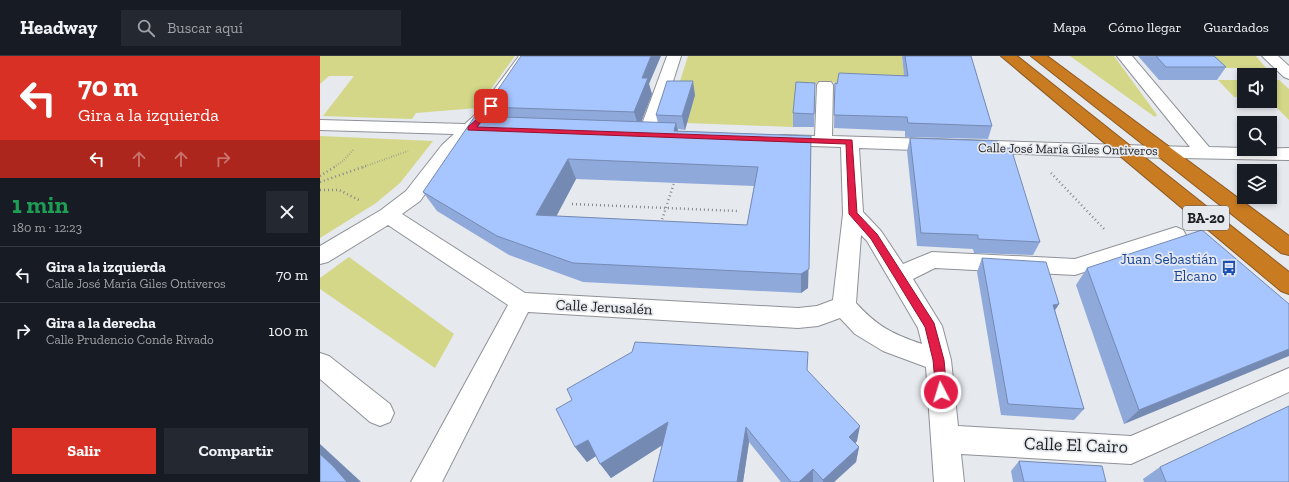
<!DOCTYPE html>
<html lang="es">
<head>
<meta charset="utf-8">
<style>
	body { margin:0; font-family:"Zilla Slab",serif; background:#242831; color:#f1f3f6; height:100vh; display:flex; flex-direction:column; font-size:15px; white-space:nowrap }
	* { box-sizing:border-box; margin:0 }
	p { font-size:13px; color:#9ea1a6 }
	.icon { flex:none; width:22px; height:22px; fill:none; stroke:currentColor; stroke-width:2; stroke-linecap:round; stroke-linejoin:round }
	.map { position:relative; flex:1; overflow:hidden }
	.details { display:flex; flex-direction:column; background:#171b24; width:320px }
	.details>* { flex:none }
	.top-card { background:#d93025; color:#fff; overflow:hidden }
	.fabs { position:absolute; left:917px; top:12px; display:grid; gap:8px }
	.fabs a { display:grid; place-items:center; width:40px; height:40px; border-radius:0px; background:#171b24; box-shadow:0 2px 6px #0003; font-size:20px }
	.pin { position:absolute; display:grid; place-items:center; width:34px; height:34px; color:#fff; margin:-17px; border-radius:8px; box-shadow:0 2px 6px #0006 }
	.me { position:absolute; width:44px; margin:-22px; rotate:355deg; stroke-linejoin:round; filter:drop-shadow(0 0 3px #0008) }
	.turn { display:flex; align-items:center; gap:14px; height:84px; padding:0 12px; font-size:18px }
	.turn .icon { width:52px; height:52px; stroke-width:2.5 }
	.turn b { display:block; font-size:28px; line-height:34px }
	.lanes { display:flex; align-items:center; height:38px; padding:0 12px; background:#0003; justify-content:center; gap:20px; direction:ltr }
	.lanes .off { opacity:.35 }
	.round { display:grid; place-items:center; flex:none; width:42px; height:42px; border-radius:0px; background:#242831 }
	.summary { display:flex; align-items:center; justify-content:space-between; height:68px; padding:0 12px }
	h1 { font-size:24px; font-weight:800; line-height:30px; color:#1e9e55 }
	.cta { display:flex; gap:8px; margin-top:auto; padding:8px 12px }
	.cta a { flex:1; height:46px; border-radius:0px; background:#d93025; color:#fff; font-size:16px; font-weight:800; line-height:46px; text-align:center }
	.cta a+a { background:#242831; color:#f1f3f6 }
	ul { padding:0; list-style:none }
	li { display:flex; align-items:center; gap:12px; height:56px; padding:0 12px; border-top:1px solid #363941 }
	li div { flex:1 }
	li b { display:block; font-size:15px }
	li em { font-style:normal }
	header { display:flex; align-items:center; gap:24px; box-sizing:border-box; height:56px; padding:0 20px; background:#171b24; border-bottom:1px solid #363941 }
	header strong { font-size:19px }
	nav { display:flex; gap:22px; margin-inline-start:auto; font-size:14px }
	.search { width:280px; height:36px; background:#242831; display:flex; align-items:center; gap:10px; box-sizing:border-box; padding:0 14px; border-radius:0px; color:#9ea1a6; font-size:15px }
	main { display:flex; flex:1; min-height:0 }
	.map>svg:first-child { display:block }
	.green { fill:#d3d787 }
	.lines { fill:none; stroke-linecap:round; stroke-linejoin:round }
	.street-casing { stroke:#8f9197; stroke-width:2 }
	.highway-casing { stroke:#8d5b22; stroke-width:2 }
	.path-far1 { stroke:#87898d; stroke-width:2; stroke-dasharray:0.5 2; stroke-linecap:butt }
	.path { stroke:#87898d; stroke-width:2.5; stroke-dasharray:1 3; stroke-linecap:butt }
	.street { fill:#fff; fill-rule:evenodd }
	.highway { fill:#c97b22; fill-rule:evenodd }
	.wall { fill:#90a9db; fill-rule:evenodd }
	.shaded-wall { fill:#758ab2 }
	.building { fill:#a7c5ff; stroke:#758ab2; fill-rule:evenodd }
	.route { fill:#e11d48; stroke:#92132f }
	.labels { text-anchor:middle; dominant-baseline:central; stroke-width:3.5; stroke-linejoin:round; paint-order:stroke }
	.far-street-label { font-size:13px; fill:#1e1f21; stroke:#e6e9ee }
	.shield { fill:#e6e9ee; stroke:#5a5c5e; stroke-width:1 }
	.shield-label { font-size:14px; font-weight:bold; fill:#1e1f21 }
	.transit-label { font-size:15px; fill:#164399; stroke:#e6e9ee; text-anchor:end }
	.street-label { font-size:15px; fill:#1e1f21; stroke:#e6e9ee }
	.near-street-label { font-size:18px; fill:#1e1f21; stroke:#e6e9ee }
</style>
</head>
<body>
<header>
<strong>Headway</strong>
<div class="search"><svg class="icon" aria-label="search" viewBox="0 0 24 24"><circle cx="10" cy="10" r="6"/><path d="M15 15l6 6"/></svg>Buscar aquí</div>
<nav><a>Mapa</a><a>Cómo llegar</a><a>Guardados</a></nav>
</header>
<main>
<section class="details">
<div class="top-card">
<div class="turn"><svg class="icon" aria-label="left" viewBox="0 0 24 24"><path d="M17 20v-9H6M10 6l-5 5 5 5"/></svg><div><b>70 m</b>Gira a la izquierda</div></div>
<div class="lanes"><svg class="icon" aria-label="left" viewBox="0 0 24 24"><path d="M17 20v-9H6M10 6l-5 5 5 5"/></svg><svg class="icon off" aria-label="ahead" viewBox="0 0 24 24"><path d="M12 20V5M6 11l6-6 6 6"/></svg><svg class="icon off" aria-label="ahead" viewBox="0 0 24 24"><path d="M12 20V5M6 11l6-6 6 6"/></svg><svg class="icon off" aria-label="right" viewBox="0 0 24 24"><path d="M7 20v-9h11M14 6l5 5-5 5"/></svg></div>
</div>
<div class="summary"><div><h1>1 min</h1><p>180 m · 12:23</p></div><a class="round"><svg class="icon" aria-label="close" viewBox="0 0 24 24"><path d="M6 6l12 12M18 6L6 18"/></svg></a></div>
<ul>
<li><svg class="icon" aria-label="left" viewBox="0 0 24 24"><path d="M17 20v-9H6M10 6l-5 5 5 5"/></svg><div><b>Gira a la izquierda</b><p>Calle José María Giles Ontiveros</p></div><em>70 m</em></li>
<li><svg class="icon" aria-label="right" viewBox="0 0 24 24"><path d="M7 20v-9h11M14 6l5 5-5 5"/></svg><div><b>Gira a la derecha</b><p>Calle Prudencio Conde Rivado</p></div><em>100 m</em></li>
</ul>
<div class="cta"><a>Salir</a><a>Compartir</a></div>
</section>
<div class="map">
<svg width="969" height="426" viewBox="0 0 969 426">
	<rect width="100%" height="100%" fill="#e6e9ee"/>
	<g class="green">
		<polygon points="0,0 195,0 157,52 96,57 92,63 3,60 34,20 9,20 0,28"/>
		<polygon points="368,0 648,0 582,2 585,24 517,27 503,25 495,28 492,40 476,40 473,71 367,67 356,38"/>
		<polygon points="750,0 794,0 837,59 835,61"/>
		<polygon points="872,0 936,0 946,12 885,12"/>
		<polygon points="898,24 924,24 924,41 914,41"/>
		<polygon points="950,24 959,24 969,33 969,64 950,45"/>
		<polygon points="0,80 113,85 80,127 56,147 0,182"/>
		<polygon points="29,201 134,278 115,312 0,233 0,222"/>
	</g>
	<g class="lines">
		<defs>
			<g id="street">
				<path d="M199,0H213L165,69L183,70L186,74L183,78H154L134,97L100,145L82,158L205,237L478,252L497,250L513,244L523,158L521,91L461,89L455,88L452,84L455,80L461,79L495,80L497,29L499,26H511L513,29L512,80L870,91L797,0H812L889,91L924,92V93L969,92V104L756,100L539,92L543,156L561,175L583,208L612,196L755,203L856,171L863,174L866,179L863,184L755,219L615,212L593,223L622,270L631,304L638,370L811,380L969,312V336L811,408L641,398L644,426H614L606,311L563,295L535,278L520,262L498,270L478,272L208,256L122,426H91L188,249L68,169L8,206L0,208V190L61,154L86,135L122,89L134,78L0,74V64L145,68L156,58ZM541,179L547,185L598,272L602,288C572,278 557,270 536,247Z"/>
				<polygon points="347,0 361,0 336,79 333,83 327,84 321,83 318,79"/>
				<polygon points="942,0 958,0 969,10 969,23 964,21"/>
				<polygon points="0,297 9,300 70,348 74,357 70,366 60,370 50,366 0,323"/>
			</g>
			<g id="highway">
				<polygon points="681,0 697,0 969,216 969,238 961,235"/>
				<polygon points="711,0 727,0 969,180 969,199 961,197"/>
			</g>
		</defs>
		<use href="#street" class="street-casing"/>
		<use href="#highway" class="highway-casing"/>
		<g class="path-far1">
			<polyline points="14,111 23,105 34,93"/>
			<polyline points="43,111 88,95"/>
		</g>
		<g class="path">
			<polyline points="731,117 785,174"/>
			<polyline points="0,120 16,110"/>
			<polyline points="0,126 46,110"/>
			<polyline points="0,134 19,134 41,145"/>
			<polyline points="252,148 417,155"/>
			<polyline points="341,167 355,124"/>
		</g>
		<use href="#street" class="street"/>
		<use href="#highway" class="highway"/>
	</g>
	<g class="wall">
		<polygon points="582,0 651,0 672,70 668,83 585,81 585,75 514,72 515,27 584,19"/>
		<polygon points="818,0 894,0 906,11 897,24 839,24"/>
		<path d="M329,28L332,38L321,66L338,67L336,59L375,39L365,74L358,73V75L491,80L488,232L481,237L263,226L189,199L117,155L103,136L171,61L166,51ZM256,123L434,130L427,169L236,160Z"/>
		<polygon points="495,40 494,71 473,71 473,57"/>
		<polygon points="590,82 679,92 720,186 713,199 654,197 653,193 597,190 587,95"/>
		<polygon points="662,202 739,248 735,254 764,353 754,364 681,359 657,216"/>
		<polygon points="767,212 969,248 804,368 756,229"/>
		<polygon points="487,315 537,385 535,388 539,391 536,406 514,426 461,426 429,386 423,426 333,426 342,389 291,422 276,400 267,406 255,391"/>
		<polygon points="699,405 786,426 693,426 691,415"/>
		<polygon points="840,411 969,426 824,426 823,423"/>
	</g>
	<g class="shaded-wall">
		<polygon points="331,0 341,0 329,28 332,38 319,72 314,56 322,22"/>
		<polygon points="373,25 375,39 365,74 362,60"/>
		<polygon points="356,67 361,87 354,75"/>
		<polygon points="491,80 488,232 481,237 481,218"/>
		<polygon points="248,103 256,123 227,178 216,159"/>
		<polygon points="739,248 731,260 733,249"/>
		<polygon points="969,293 969,300 804,368 819,354"/>
		<polygon points="348,366 355,381 291,422 280,408"/>
		<polygon points="540,370 537,385 526,396 529,381"/>
		<polygon points="426,371 429,386 423,426 417,426"/>
		<polygon points="268,384 279,398 267,406 255,391"/>
		<polygon points="0,388 39,424 41,426 27,426 0,398"/>
		<polygon points="539,391 536,406 514,426 503,426 503,424"/>
		<polygon points="493,413 493,426 479,426"/>
	</g>
	<g class="building">
		<polygon points="201,0 331,0 322,22 328,22 314,56 166,51"/>
		<polygon points="585,0 651,0 672,70 588,67 587,61 514,59 515,27 517,28 519,17 588,20"/>
		<polygon points="836,0 894,0 906,11 846,11"/>
		<polygon points="347,25 373,25 362,60 336,59"/>
		<polygon points="476,26 495,27 494,58 473,57"/>
		<path d="M155,60L356,67L354,75L491,80L489,213L481,218L253,207L177,180L103,136ZM248,103L438,111L427,169L216,159Z"/>
		<polygon points="590,82 677,85 679,92 691,92 720,186 658,183 658,179 601,177"/>
		<polygon points="882,174 969,248 969,293 819,354 767,212"/>
		<polygon points="662,202 726,206 739,248 733,249 764,353 688,348"/>
		<polygon points="315,286 488,296 487,314 540,370 529,381 539,391 503,424 493,413 479,426 471,426 426,371 417,426 333,426 348,366 280,408 268,384 255,391 236,353 252,344 247,333 312,296"/>
		<polygon points="969,350 969,426 846,426 840,411"/>
		<polygon points="0,398 13,410 27,426 0,426"/>
		<polygon points="699,405 782,410 786,426 704,426"/>
	</g>
	<polygon class="route" points="168,48 174,50 157,71 532,84 537,157 557,178 614,267 624,304 627,336 625,339 621,340 617,339 616,336 613,304 605,271 551,183 529,158 526,88 148,74 148,71 159,61"/>
	<defs>
		<symbol id="bus-bare" viewBox="-9 -9 18 18"><path d="M-5-6H5V4H4V6H2V4H-2V6H-4V4H-5ZM-3.5-4V0h7V-4ZM-3.5 1.2v1.5H-2V1.2ZM2 1.2v1.5H3.5V1.2Z" fill="#1a4fb4" stroke="#e6e9ee" stroke-width="2.5" paint-order="stroke"/></symbol>
	</defs>
	<g fill-rule="evenodd">
		<use href="#bus-bare" x="898" y="201" width="22" height="22"/>
	</g>
	<g class="labels">
		<g class="far-street-label">
			<text transform="translate(748 93) rotate(1)">Calle José María Giles Ontiveros</text>
		</g>
		<rect class="shield" x="863" y="150" width="46" height="24" rx="3"/>
		<g class="shield-label">
			<text x="886" y="162">BA-20</text>
		</g>
		<g class="transit-label">
			<text x="897" y="203">Juan Sebastián<tspan x="897" dy="17">Elcano</tspan></text>
		</g>
		<g class="street-label">
			<text transform="translate(284 251) rotate(3)">Calle Jerusalén</text>
		</g>
		<g class="near-street-label">
			<text transform="translate(756 389) rotate(2)">Calle El Cairo</text>
		</g>
	</g>
</svg>
<div class="fabs">
<a><svg class="icon" aria-label="sound" viewBox="0 0 24 24"><path d="M4 9h4l5-4v14l-5-4H4zM17 9q2 3 0 6"/></svg></a>
<a><svg class="icon" aria-label="search" viewBox="0 0 24 24"><circle cx="10" cy="10" r="6"/><path d="M15 15l6 6"/></svg></a>
<a><svg class="icon" aria-label="layers" viewBox="0 0 24 24"><path d="M12 4l9 5-9 5-9-5zM3 14l9 5 9-5"/></svg></a>
</div>
<div class="pin" style="left:171px;top:50px;background:#d93025"><svg class="icon" aria-label="arrive" viewBox="0 0 24 24"><path d="M6 21V4h12l-3 4 3 4H6"/></svg></div>
<svg class="me" style="left:621px;top:336px" viewBox="-20 -20 40 40"><circle r="17" fill="#e11d48" stroke="#fff" stroke-width="3"/><path d="M0-11L8 9 0 5-8 9z" fill="#fff"/></svg>
</div>
</main>
</body>
</html>
